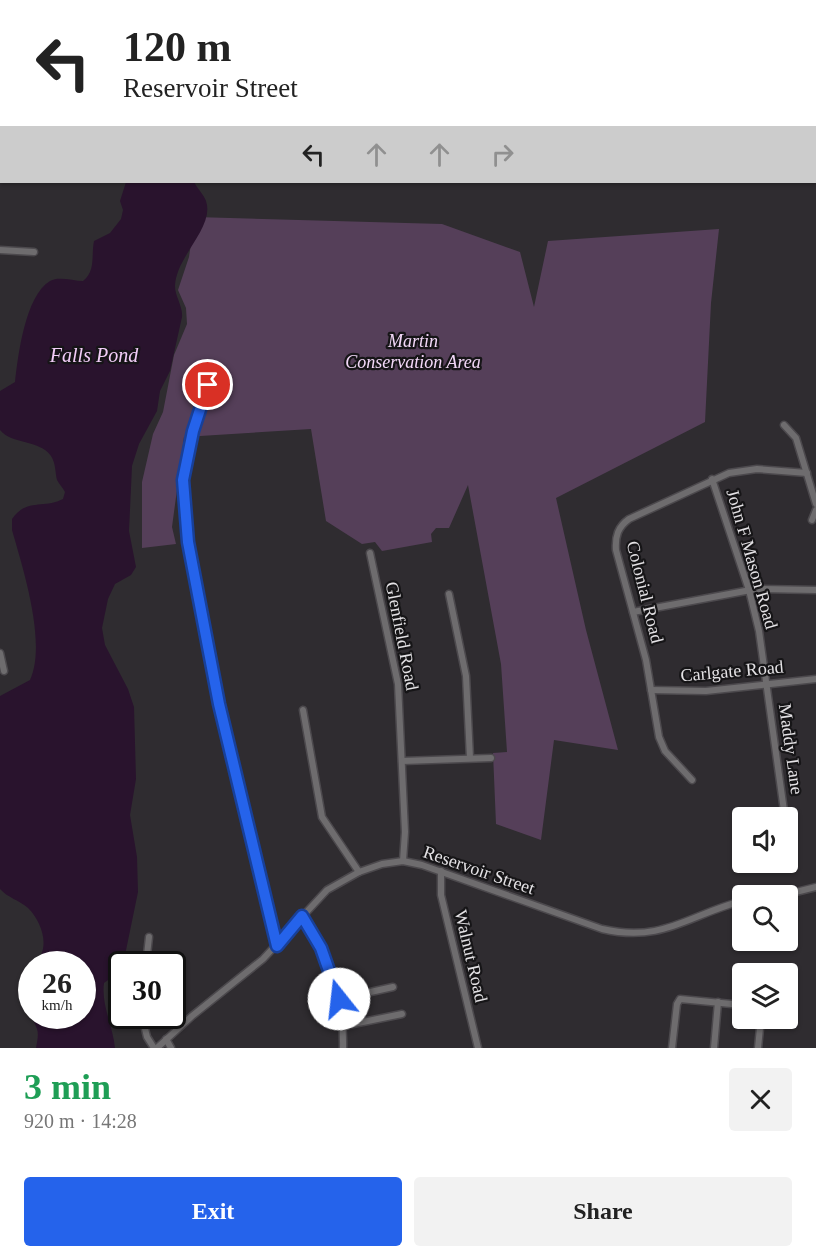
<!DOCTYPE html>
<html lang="en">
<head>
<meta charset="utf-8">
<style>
	body { margin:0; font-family:"Times New Roman",serif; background:#f2f2f2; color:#222; height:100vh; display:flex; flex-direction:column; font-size:22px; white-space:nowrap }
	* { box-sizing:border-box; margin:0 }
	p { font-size:20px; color:#767676 }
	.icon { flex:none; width:33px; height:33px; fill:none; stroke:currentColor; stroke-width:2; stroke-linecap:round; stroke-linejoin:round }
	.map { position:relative; height:1048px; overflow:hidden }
	.sheet { display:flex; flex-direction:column; background:#fff; flex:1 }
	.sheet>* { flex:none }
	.banner { position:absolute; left:0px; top:0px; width:816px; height:183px; box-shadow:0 2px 4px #0004; background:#fff; color:#222; overflow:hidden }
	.tools { position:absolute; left:732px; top:807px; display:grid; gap:12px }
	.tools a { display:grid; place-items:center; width:66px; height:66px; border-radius:6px; background:#fff; box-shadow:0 2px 4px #0004; font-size:30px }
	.speed { position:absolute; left:18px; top:951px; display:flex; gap:12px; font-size:30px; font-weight:700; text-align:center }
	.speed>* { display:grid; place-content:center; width:78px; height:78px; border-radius:50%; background:#fff; box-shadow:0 2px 4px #0004; line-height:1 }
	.speed small { font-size:15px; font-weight:400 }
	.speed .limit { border:3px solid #111; border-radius:9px; background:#fff; color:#111 }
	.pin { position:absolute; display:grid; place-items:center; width:51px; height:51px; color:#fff; margin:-26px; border:3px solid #fff; border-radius:50%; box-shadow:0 2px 6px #0007 }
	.me { position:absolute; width:66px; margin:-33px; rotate:344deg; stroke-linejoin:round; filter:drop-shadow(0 0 4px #0008) }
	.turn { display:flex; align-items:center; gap:21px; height:126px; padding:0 24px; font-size:27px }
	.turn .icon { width:78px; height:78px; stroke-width:2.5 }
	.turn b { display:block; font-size:42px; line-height:51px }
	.lanes { display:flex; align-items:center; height:57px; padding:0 24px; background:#0003; justify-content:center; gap:30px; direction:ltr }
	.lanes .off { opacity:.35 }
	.round { display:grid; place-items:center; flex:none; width:63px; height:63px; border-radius:6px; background:#f2f2f2 }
	.head { display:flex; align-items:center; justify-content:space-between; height:102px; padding:0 24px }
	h1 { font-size:36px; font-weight:800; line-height:45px; color:#1e9e55 }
	.primary-button { display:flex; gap:12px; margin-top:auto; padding:12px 24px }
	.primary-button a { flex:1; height:69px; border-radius:6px; background:#2563eb; color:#fff; font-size:24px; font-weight:800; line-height:69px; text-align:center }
	.primary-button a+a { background:#f2f2f2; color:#222 }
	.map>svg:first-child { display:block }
	.green { fill:#553f59 }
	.water { fill:#29132d }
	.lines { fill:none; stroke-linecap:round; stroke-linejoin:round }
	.stream { stroke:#29132d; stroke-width:1.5 }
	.minor-casing { stroke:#4c494d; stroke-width:9 }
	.minor { stroke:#6e6c6e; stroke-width:6 }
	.route-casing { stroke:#184099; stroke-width:15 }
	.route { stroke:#2563eb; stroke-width:10 }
	.labels { text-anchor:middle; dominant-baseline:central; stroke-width:4.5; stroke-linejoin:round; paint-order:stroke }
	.park-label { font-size:18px; font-style:italic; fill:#f3d8f8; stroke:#161517 }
	.street-label { font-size:18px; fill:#e4e2e5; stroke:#161517 }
	.water-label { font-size:20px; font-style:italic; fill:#f2cdf8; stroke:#161517 }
</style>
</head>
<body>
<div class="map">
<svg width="816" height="1048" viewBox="0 0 816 1048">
	<rect width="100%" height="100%" fill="#2f2c30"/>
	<polygon class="green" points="195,217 442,224 520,252 534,307 548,241 719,229 711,303 705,422 556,498 586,630 618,750 554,740 541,840 496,824 493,753 507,752 501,664 468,485 449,528 436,528 431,534 432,542 382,551 375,542 362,544 326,521 311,429 184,437 172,527 176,544 142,548 142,482 153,434 163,412 174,355 187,324 186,308 178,290 189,257"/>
	<path class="water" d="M126,182H194C197,188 204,195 206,201C215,227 176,256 175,286C175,297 183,306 182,317L170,371L160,391L157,411L139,444L132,466L129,531L136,567L131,575L115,584L108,599L102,628L105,645L128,689L134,707L136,779L130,815L137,857L138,892L124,960L119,972L104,983C101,1005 113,1026 115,1048H36C37,1042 39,1035 37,1029C30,1010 15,986 31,966L32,1016H82V964H34C51,950 43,923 28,908C19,900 8,898 0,889V696L30,680C47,643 23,569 12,530V519C26,498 44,509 63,499L65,492C63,488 59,484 57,480C55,472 56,464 51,456C39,439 12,445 0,430V391L15,382C18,356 25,296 50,281C59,276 73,281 83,281C96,271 91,255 94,241L110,233L121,219L123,210L120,201Z"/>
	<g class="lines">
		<polyline class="stream" points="350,0 351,2"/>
		<defs>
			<g id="minor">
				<polyline points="73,0 73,2"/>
				<polyline points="12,2 16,0"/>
				<polyline points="0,7 2,6"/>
				<polyline points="814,65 816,65"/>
				<polyline points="0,250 34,252"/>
				<polyline points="209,385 193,431 183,480 188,542 219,704 277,946"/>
				<polyline points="784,425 796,438 816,504"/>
				<polyline points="712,479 749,590 759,631 785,818"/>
				<polyline points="812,520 816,510"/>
				<polyline points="370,553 398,684 405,832 403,861"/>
				<polyline points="449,594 466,676 470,758"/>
				<polyline points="633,612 756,589 816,590"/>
				<polyline points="0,653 4,671"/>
				<polyline points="651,690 706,691 816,679"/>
				<polyline points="303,710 322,817 359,872"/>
				<polyline points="402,761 491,758"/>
				<path d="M692,780L665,751L659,737L646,660L616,550C615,536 618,527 629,519L729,473L757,469L807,473"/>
				<polyline points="441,871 441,895 478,1048"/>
				<polyline points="780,896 816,887"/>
				<path d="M302,916C331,952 344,1002 343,1048"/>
				<polyline points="146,964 149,937"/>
				<polyline points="339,999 393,987"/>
				<polyline points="142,1016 147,1037 154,1048"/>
				<polyline points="343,1026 402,1014"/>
				<polyline points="166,1039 171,1048"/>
				<path d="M157,1048L192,1016L263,959L327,890L359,872L382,864L403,861L422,865L602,929C663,943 688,915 742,901"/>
				<polyline points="672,1048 677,1004 680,999 742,1005"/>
				<polyline points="714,1048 718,1002"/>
				<polyline points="758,1048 761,1018"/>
			</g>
		</defs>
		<use href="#minor" class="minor-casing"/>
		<use href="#minor" class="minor"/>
	</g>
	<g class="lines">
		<defs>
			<polyline id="route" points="208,385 193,431 183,480 188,542 219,704 277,946 302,916 321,948 339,999"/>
		</defs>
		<use href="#route" class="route-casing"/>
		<use href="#route" class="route"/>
	</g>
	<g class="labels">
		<g class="park-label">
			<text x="413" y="341">Martin<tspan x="413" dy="21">Conservation Area</tspan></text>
		</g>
		<g class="street-label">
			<text transform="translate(752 559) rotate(74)">John F Mason Road</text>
			<text transform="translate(645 592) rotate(76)">Colonial Road</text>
			<text transform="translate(402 636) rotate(79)">Glenfield Road</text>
			<text transform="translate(732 671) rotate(-5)">Carlgate Road</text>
			<text transform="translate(791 749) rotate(82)">Maddy Lane</text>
			<text transform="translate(479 870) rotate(19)">Reservoir Street</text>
			<text transform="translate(471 956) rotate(77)">Walnut Road</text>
		</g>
		<g class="water-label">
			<text x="94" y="355">Falls Pond</text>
		</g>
	</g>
</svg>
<div class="tools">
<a><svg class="icon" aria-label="sound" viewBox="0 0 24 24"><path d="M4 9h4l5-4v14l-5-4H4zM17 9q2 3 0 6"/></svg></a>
<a><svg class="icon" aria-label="search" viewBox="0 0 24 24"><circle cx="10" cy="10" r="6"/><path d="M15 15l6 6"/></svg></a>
<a><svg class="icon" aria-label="layers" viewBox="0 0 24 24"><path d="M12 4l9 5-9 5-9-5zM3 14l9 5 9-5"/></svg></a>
</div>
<div class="speed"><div>26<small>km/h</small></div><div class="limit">30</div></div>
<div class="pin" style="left:208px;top:385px;background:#d93025"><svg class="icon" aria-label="arrive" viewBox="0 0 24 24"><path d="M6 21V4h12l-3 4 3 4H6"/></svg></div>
<svg class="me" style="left:339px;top:999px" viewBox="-20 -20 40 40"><circle r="19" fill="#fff"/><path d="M0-13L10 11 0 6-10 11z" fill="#2563eb"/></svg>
<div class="banner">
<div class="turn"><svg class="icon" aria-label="left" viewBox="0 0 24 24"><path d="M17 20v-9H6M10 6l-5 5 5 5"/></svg><div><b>120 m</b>Reservoir Street</div></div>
<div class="lanes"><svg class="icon" aria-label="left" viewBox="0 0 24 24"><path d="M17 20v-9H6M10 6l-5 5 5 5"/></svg><svg class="icon off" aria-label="ahead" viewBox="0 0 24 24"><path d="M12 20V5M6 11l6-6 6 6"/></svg><svg class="icon off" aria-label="ahead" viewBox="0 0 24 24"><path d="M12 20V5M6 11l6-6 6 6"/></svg><svg class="icon off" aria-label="right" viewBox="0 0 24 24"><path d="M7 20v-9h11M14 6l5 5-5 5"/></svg></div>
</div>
</div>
<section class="sheet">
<div class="head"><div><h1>3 min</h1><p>920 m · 14:28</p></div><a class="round"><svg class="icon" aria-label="close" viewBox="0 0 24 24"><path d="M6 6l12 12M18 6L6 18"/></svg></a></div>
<div class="primary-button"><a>Exit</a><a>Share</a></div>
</section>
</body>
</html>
